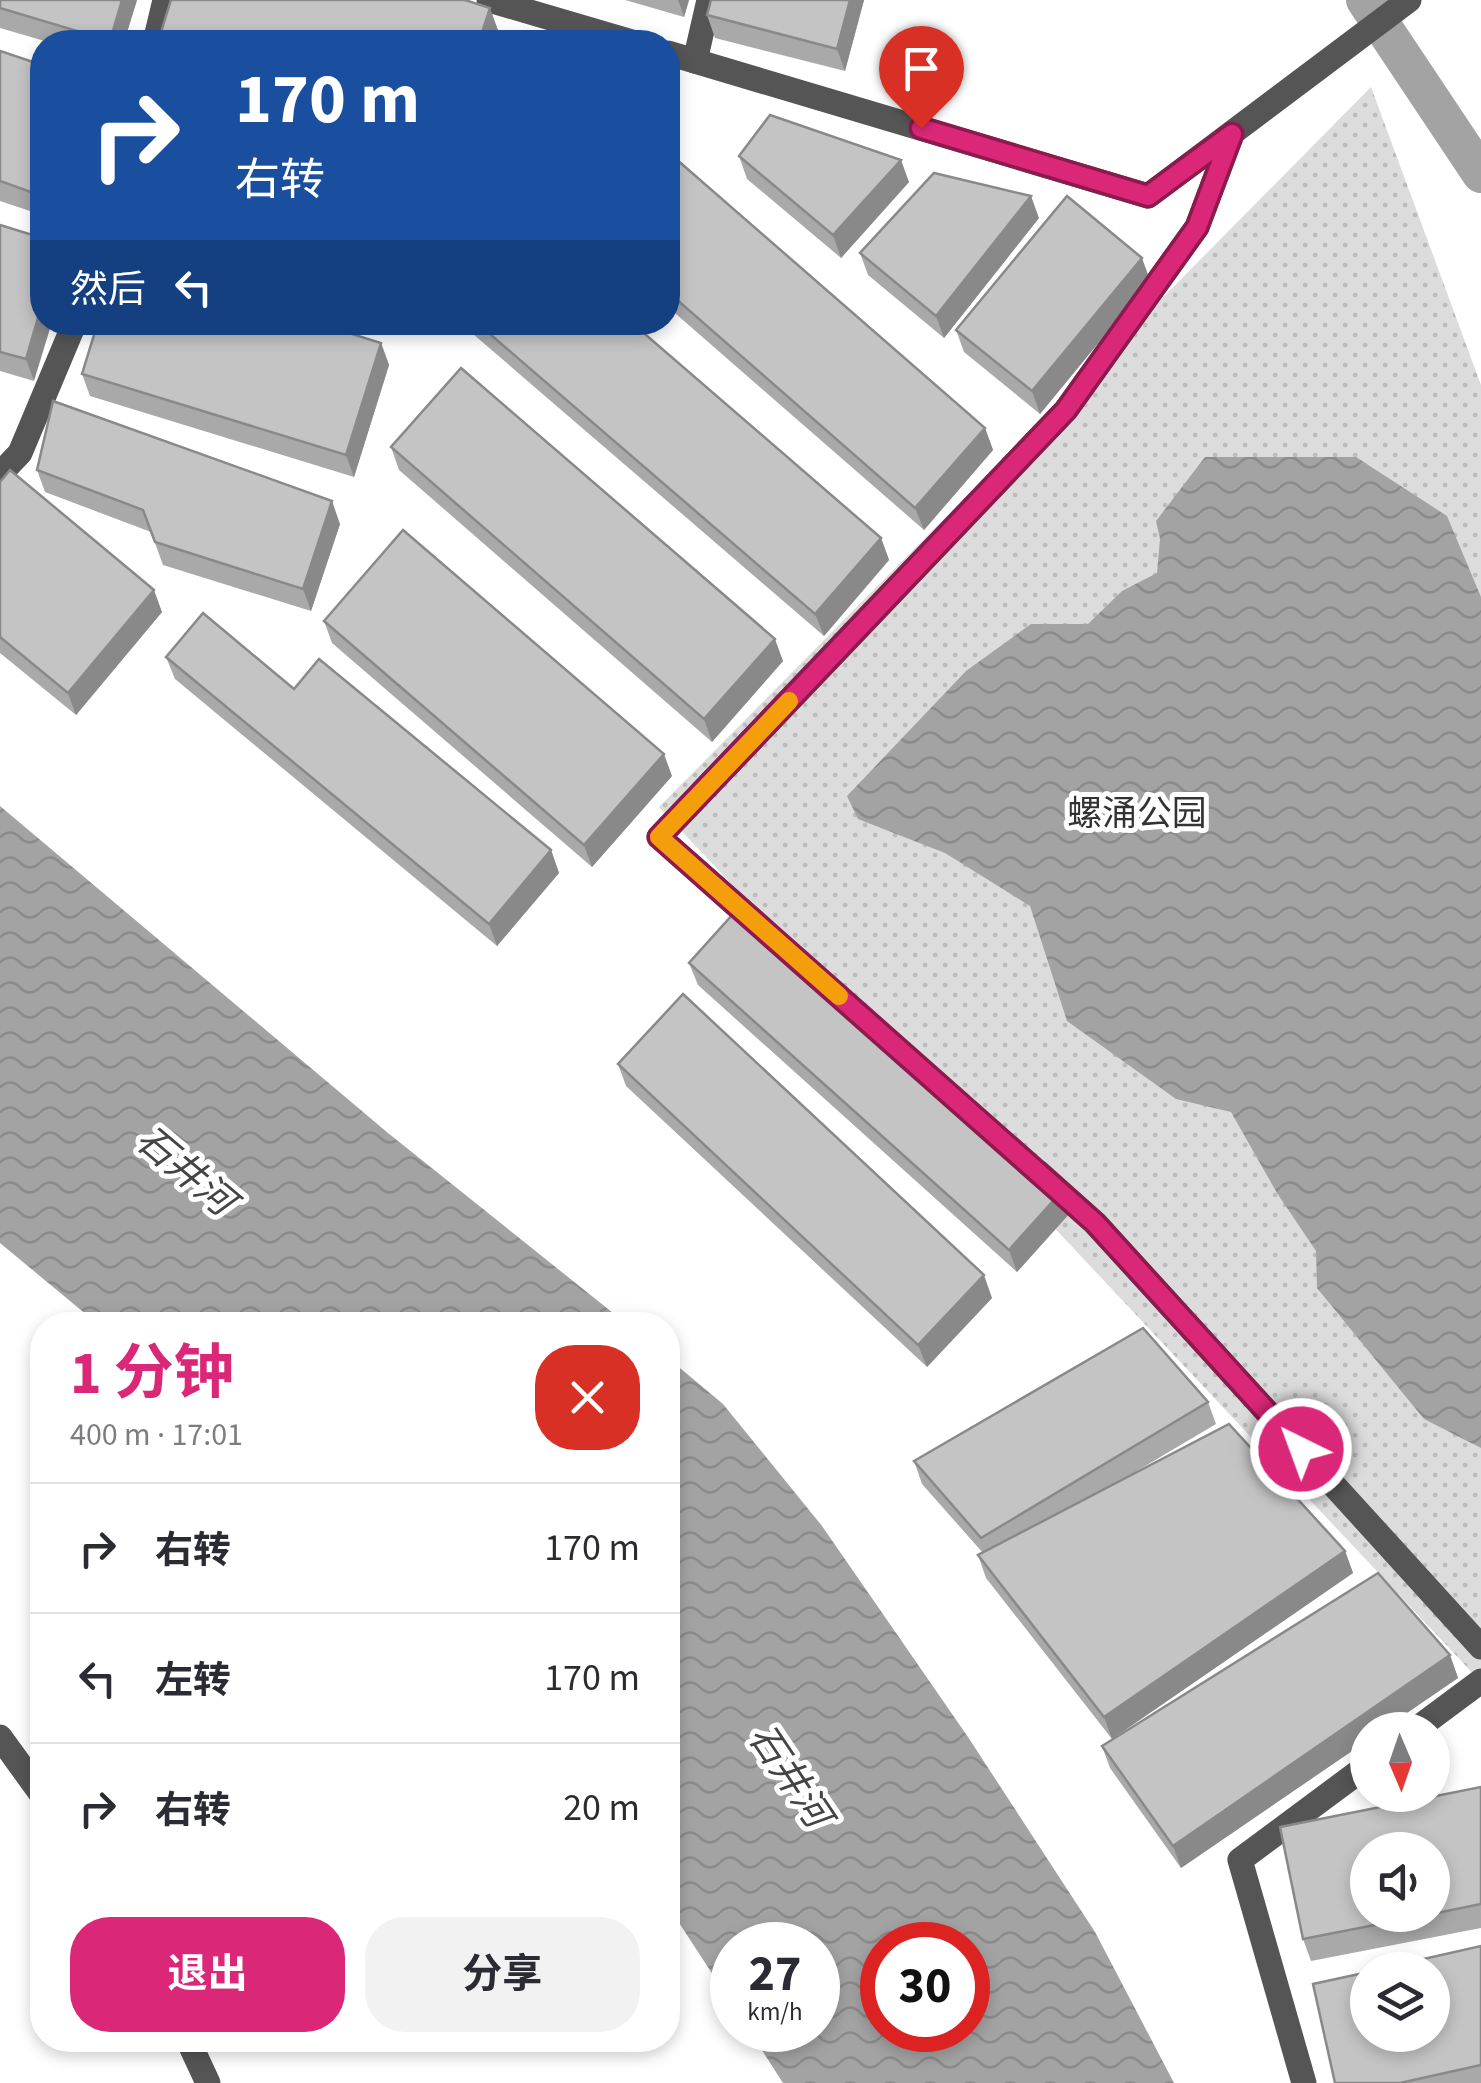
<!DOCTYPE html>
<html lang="zh">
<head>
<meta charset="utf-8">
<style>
	body { margin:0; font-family:"Source Sans 3","Noto Sans SC",sans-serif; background:#f2f2f3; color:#2b2b33; height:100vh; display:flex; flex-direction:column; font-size:38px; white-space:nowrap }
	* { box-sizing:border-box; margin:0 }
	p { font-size:32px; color:#7c7c81 }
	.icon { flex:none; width:55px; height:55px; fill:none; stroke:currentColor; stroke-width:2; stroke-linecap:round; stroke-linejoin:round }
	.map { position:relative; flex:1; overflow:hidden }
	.panel { position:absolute; left:30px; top:1312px; width:650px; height:740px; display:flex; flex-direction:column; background:#fff; border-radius:40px; box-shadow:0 5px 15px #0003 }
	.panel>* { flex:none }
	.hud { position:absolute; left:30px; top:30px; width:650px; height:305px; border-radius:40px; box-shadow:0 5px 15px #0003; background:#1a4fa0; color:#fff; overflow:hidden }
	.needle { width:65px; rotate:178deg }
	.fabs { position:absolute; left:1350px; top:1712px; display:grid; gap:20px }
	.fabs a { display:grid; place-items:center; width:100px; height:100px; border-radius:50%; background:#fff; box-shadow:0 5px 15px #0003; font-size:50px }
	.speed { position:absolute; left:710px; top:1922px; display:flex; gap:20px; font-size:50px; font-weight:700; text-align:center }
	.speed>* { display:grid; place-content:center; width:130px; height:130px; border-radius:50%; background:#fff; box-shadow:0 5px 15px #0003; line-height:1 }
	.speed small { font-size:25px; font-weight:400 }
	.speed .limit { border:15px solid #d22; background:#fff; color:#111 }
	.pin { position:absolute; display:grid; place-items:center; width:85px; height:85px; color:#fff; margin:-102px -42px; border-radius:50% 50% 50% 0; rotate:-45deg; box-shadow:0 0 10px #0007 }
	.pin .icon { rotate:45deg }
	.me { position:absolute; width:110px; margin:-55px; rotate:318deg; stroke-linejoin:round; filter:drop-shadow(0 0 8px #0008) }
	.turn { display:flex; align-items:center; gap:35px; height:210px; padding:0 40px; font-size:45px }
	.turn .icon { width:130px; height:130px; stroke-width:2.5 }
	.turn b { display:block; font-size:70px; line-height:85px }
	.then { display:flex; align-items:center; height:95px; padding:0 40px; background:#0003; gap:20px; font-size:38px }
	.round { display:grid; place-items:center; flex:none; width:105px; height:105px; border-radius:40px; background:#f2f2f3 }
	.summary { display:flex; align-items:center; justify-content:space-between; height:170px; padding:0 40px }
	h1 { font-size:60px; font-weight:700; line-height:75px; color:#db2777 }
	.action { display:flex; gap:20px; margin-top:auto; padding:20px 40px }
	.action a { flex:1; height:115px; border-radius:40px; background:#db2777; color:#fff; font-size:40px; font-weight:700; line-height:115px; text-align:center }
	.action a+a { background:#f2f2f3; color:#2b2b33 }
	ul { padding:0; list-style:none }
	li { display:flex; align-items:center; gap:30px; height:130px; padding:0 40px; border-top:2px solid #e1e1e2 }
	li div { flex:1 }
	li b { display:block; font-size:38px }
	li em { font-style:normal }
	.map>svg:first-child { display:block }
	.grass { fill:url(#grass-dots) }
	.water { fill:url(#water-waves); fill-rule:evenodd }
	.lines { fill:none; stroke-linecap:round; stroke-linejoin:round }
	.canal { stroke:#a3a3a3; stroke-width:38 }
	.minor { stroke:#555; stroke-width:25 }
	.wall { fill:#a9a9a9; fill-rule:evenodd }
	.shaded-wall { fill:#898989 }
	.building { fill:#c4c4c4; stroke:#898989; stroke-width:2.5 }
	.route-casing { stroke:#8e194d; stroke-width:25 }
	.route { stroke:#db2777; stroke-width:18 }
	.slow { stroke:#f59e0b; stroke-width:18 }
	.labels { text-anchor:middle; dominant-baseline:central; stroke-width:10; stroke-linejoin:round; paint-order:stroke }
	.park-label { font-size:35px; fill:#333; stroke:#fff }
	.water-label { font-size:38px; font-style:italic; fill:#444; stroke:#fff }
</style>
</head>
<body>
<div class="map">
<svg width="1481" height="2083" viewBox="0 0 1481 2083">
	<defs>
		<pattern id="grass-dots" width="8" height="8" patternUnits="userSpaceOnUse" patternTransform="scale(2.5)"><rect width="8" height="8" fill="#dcdcdc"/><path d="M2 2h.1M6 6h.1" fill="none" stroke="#bbb" stroke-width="1.8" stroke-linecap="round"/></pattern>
		<pattern id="water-waves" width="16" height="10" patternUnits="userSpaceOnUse" patternTransform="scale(2.5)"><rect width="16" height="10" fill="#a3a3a3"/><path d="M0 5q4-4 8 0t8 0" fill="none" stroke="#8b8b8b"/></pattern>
	</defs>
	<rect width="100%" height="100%" fill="#fff"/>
	<polygon class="grass" points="1371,87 1481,385 1481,1682 659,807"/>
	<g class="water">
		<polygon points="1205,457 1356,457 1447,516 1481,597 1481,1448 1424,1419 1317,1288 1316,1251 1277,1193 1231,1112 1176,1099 1067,1021 1030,906 945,853 858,819 847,796 966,671 1031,624 1088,624 1122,591 1157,573 1160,539 1156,521"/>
		<polygon points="0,806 388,1133 628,1325 99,1325 0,1243"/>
		<path d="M668,1358L723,1404L822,1526L968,1737L1095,1932L1174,2083H783L749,2030H818V1945H732V2004L668,1906ZM882,1945H968V2030H882Z"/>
	</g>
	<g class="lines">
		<polyline class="canal" points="1365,0 1481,174"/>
		<g class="minor">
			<polyline points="489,0 632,42"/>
			<polyline points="155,42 165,0"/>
			<polyline points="668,53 1148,196 1409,0"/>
			<polyline points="695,61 709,0"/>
			<polyline points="0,474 20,453 75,322"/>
			<polyline points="764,930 659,837 1066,410 1197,227 1232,134"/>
			<polyline points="1038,1172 1095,1223 1481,1647"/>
			<polyline points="1415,1730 1481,1681"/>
			<polyline points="0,1737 42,1795"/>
			<polyline points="188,2040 208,2083"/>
			<polyline points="1304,2083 1240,1860 1368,1765"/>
		</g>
	</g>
	<g class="wall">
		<polygon points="0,0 137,0 124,42 48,42 0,28"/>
		<polygon points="625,0 689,0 684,17"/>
		<polygon points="711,0 864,0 845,71 715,38 707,15"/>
		<polygon points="0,51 42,65 42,215 0,201"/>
		<polygon points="668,152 985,428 993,450 924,530 668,307"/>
		<polygon points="739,156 909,182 841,258 747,179"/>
		<polygon points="1039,218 944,338 868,275 860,253"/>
		<polygon points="0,225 34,381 0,371"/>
		<polygon points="1150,280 1040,414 964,352 956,330"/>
		<polygon points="459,322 631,322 881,538 889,560 824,636"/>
		<polygon points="381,343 389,365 354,477 90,396 82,374"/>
		<polygon points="391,447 783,661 712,742 399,470"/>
		<polygon points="37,470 340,524 311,611 163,565 151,532 45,492"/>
		<polygon points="0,482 162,612 76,715 0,653"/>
		<polygon points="324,621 672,776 592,867 332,643"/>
		<polygon points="166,657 294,689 551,850 559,873 497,946 175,679"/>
		<polygon points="689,963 1070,1213 1017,1272 698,985"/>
		<polygon points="618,1064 992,1298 927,1367 626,1086"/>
		<polygon points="1208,1402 1216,1424 1120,1481 1345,1551 1353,1573 1112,1739 986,1578 978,1555 983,1553 922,1484 914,1461"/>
		<polygon points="1450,1655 1458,1678 1382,1730 1368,1730 1368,1740 1181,1868 1110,1768 1102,1746"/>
		<path d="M1481,1787V1928L1311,1961L1303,1939ZM1432,1850V1915H1368Z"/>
		<polygon points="1481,1946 1481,2083 1335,2083"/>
	</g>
	<g class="shaded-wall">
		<polygon points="122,0 137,0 124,42 110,42"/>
		<polygon points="678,0 689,0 684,17"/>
		<polygon points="850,0 864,0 845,71 837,49"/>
		<polygon points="490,8 498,30 494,42 479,42"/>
		<polygon points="901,160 909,182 841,258 833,235"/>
		<polygon points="1031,196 1039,218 944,338 936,316"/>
		<polygon points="1142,258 1150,280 1040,414 1032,391"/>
		<polygon points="42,304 42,322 52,322 34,381 26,359"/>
		<polygon points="381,343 389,365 354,477 346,455"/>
		<polygon points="985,428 993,450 924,530 915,508"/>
		<polygon points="332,501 340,524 311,611 303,589"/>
		<polygon points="881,538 889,560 824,636 815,614"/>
		<polygon points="154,590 162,612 76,715 68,693"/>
		<polygon points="775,639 783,661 712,742 704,719"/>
		<polygon points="664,754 672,776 592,867 584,845"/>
		<polygon points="551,850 559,873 497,946 489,924"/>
		<polygon points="1062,1191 1070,1213 1017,1272 1009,1250"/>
		<polygon points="984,1275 992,1298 927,1367 918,1345"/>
		<polygon points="1345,1551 1353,1573 1112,1739 1104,1717"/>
		<polygon points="1450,1655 1458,1678 1382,1730 1368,1730 1368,1740 1181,1868 1173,1846"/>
	</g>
	<g class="building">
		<polygon points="0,0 122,0 110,41 0,8"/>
		<polygon points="171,0 465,0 490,8 479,42 158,42"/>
		<polygon points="711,0 850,0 837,49 707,15"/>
		<polygon points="0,51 42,65 42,196 0,181"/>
		<polygon points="770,115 901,160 833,235 739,156"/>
		<polygon points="668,152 985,428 915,508 668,292"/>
		<polygon points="934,173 1031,196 936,316 860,253"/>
		<polygon points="1067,196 1142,258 1032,391 956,330"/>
		<polygon points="0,225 42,238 42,304 26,359 0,352"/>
		<polygon points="98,322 314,322 381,343 346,455 82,374"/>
		<polygon points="476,322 631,322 881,538 815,614"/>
		<polygon points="461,368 775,639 704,719 391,447"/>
		<polygon points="53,401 332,501 303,589 155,542 143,510 37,470"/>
		<polygon points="10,470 154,590 68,693 0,637 0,482"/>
		<polygon points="403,530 664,754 584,845 324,621"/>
		<polygon points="203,613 294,689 319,659 551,850 489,924 166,657"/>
		<polygon points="743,903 1062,1191 1009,1250 689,963"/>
		<polygon points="683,994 984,1275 918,1345 618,1064"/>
		<polygon points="1143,1328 1208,1402 981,1538 914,1461"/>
		<polygon points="1229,1424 1345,1551 1104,1717 978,1555"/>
		<polygon points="1378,1573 1450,1655 1173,1846 1102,1746"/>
		<polygon points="1481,1787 1481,1904 1432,1914 1432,1850 1368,1850 1368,1915 1426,1915 1303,1939 1280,1827"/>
		<polygon points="1481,1946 1481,2065 1400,2083 1335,2083 1313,1984 1368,1972 1368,2035 1432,2035 1432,1970 1375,1970"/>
	</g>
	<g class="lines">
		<defs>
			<polyline id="route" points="921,128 1148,196 1232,134 1197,227 1066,410 659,837 1095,1223 1301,1449"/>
		</defs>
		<use href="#route" class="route-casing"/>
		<use href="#route" class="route"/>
		<polyline class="slow" points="789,701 659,837 839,996"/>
	</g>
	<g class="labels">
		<g class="park-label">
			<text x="1137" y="814">螺涌公园</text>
		</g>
		<g class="water-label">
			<text transform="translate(185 1171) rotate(40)">石井河</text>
			<text transform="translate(789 1776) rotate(56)">石井河</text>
		</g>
	</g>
</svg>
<div class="fabs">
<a><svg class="needle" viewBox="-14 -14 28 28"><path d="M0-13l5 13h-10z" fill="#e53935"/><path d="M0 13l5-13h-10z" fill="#7c7c81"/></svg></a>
<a><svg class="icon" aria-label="sound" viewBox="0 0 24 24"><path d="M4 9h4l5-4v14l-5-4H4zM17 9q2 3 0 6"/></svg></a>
<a><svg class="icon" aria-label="layers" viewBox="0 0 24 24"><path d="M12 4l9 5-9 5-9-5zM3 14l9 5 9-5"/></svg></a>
</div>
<div class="speed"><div>27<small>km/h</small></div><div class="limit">30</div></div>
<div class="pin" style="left:921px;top:128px;background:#d93025"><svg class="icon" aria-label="arrive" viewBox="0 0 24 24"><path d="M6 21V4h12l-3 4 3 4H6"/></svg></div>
<svg class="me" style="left:1301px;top:1449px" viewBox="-20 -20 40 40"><circle r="17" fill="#db2777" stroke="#fff" stroke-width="3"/><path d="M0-11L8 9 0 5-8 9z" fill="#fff"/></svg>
<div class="hud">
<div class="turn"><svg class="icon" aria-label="right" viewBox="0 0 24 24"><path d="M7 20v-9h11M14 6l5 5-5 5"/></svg><div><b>170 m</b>右转</div></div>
<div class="then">然后<svg class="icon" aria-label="left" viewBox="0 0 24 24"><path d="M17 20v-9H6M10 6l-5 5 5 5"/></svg></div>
</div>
<section class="panel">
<div class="summary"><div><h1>1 分钟</h1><p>400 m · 17:01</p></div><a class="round" style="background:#d93025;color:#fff"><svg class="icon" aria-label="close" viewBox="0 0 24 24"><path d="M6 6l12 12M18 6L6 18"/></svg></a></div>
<ul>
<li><svg class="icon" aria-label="right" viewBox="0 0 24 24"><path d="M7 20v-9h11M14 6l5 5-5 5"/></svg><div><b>右转</b></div><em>170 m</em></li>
<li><svg class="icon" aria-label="left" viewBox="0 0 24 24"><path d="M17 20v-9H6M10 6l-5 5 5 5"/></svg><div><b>左转</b></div><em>170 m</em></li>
<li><svg class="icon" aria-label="right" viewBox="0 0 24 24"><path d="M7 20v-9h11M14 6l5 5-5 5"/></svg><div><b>右转</b></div><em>20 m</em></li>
</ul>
<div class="action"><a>退出</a><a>分享</a></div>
</section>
</div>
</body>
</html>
